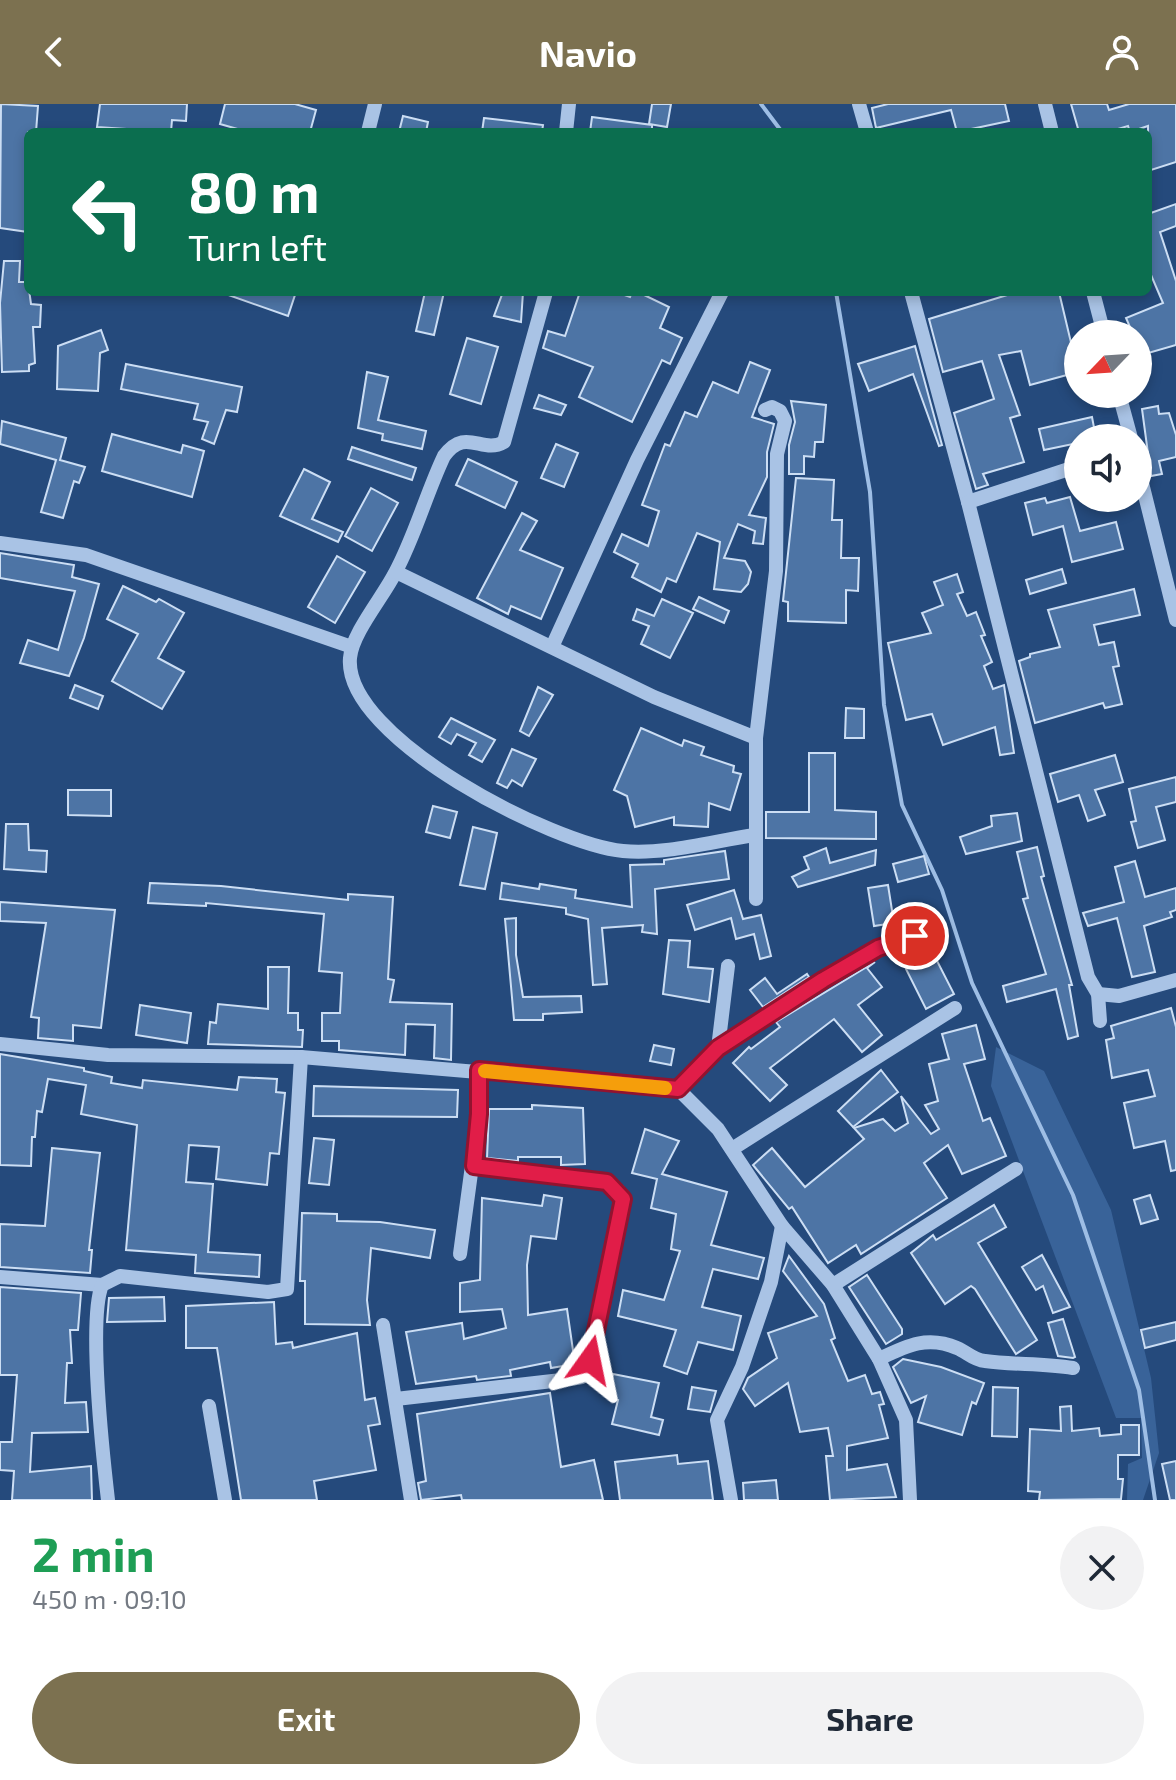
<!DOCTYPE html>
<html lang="en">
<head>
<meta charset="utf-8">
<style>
	body { margin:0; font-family:"Exo 2",sans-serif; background:#f2f2f3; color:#1f2937; height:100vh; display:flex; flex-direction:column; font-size:30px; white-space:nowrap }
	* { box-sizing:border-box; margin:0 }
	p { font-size:26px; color:#747a83 }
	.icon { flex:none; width:44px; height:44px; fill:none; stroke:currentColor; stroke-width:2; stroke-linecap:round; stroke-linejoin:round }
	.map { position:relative; height:1396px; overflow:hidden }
	.drawer { display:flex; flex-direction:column; background:#fff; flex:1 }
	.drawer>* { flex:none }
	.hud { position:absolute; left:24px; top:24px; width:1128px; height:168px; border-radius:12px; box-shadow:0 4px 12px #0003; background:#0b6e4f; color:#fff; overflow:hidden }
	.needle { width:52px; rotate:245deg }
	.tools { position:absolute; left:1064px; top:216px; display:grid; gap:16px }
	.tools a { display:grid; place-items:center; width:88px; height:88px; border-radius:50%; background:#fff; box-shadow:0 4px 12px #0003; font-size:40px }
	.pin { position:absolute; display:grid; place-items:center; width:68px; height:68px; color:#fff; margin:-34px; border:4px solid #fff; border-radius:50%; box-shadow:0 2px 8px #0007 }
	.me { position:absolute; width:88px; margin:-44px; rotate:12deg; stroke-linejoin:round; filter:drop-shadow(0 0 6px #0008) }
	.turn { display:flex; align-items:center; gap:28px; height:168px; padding:0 32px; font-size:36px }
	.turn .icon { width:104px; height:104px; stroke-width:2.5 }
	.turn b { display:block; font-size:56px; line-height:68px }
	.round { display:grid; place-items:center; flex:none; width:84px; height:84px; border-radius:42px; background:#f2f2f3 }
	.overview { display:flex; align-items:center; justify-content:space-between; height:136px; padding:0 32px }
	h1 { font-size:48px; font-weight:700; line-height:60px; color:#1e9e55 }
	.primary-button { display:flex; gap:16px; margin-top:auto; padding:16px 32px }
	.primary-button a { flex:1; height:92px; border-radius:48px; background:#7c7150; color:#fff; font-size:32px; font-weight:700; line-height:92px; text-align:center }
	.primary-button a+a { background:#f2f2f3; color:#1f2937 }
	header { display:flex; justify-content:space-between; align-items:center; height:104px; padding:0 32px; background:#7c7150; color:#fff; font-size:36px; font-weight:700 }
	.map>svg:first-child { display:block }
	.green { fill:#396399 }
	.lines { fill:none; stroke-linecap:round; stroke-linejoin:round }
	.stream { stroke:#9ebee5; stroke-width:4 }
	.building { fill:#4d74a5; stroke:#ccdef4; stroke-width:2 }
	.minor { stroke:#a9c3e5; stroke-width:14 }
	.route-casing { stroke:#92132f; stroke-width:20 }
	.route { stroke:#e11d48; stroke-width:14 }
	.slow { stroke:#f59e0b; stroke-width:14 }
</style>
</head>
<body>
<header><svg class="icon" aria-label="back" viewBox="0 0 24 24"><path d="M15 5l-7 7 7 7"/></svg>Navio<svg class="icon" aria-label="person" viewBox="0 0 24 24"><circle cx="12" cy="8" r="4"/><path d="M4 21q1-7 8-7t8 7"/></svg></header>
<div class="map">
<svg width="1176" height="1396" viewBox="0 0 1176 1396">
	<rect width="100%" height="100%" fill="#254a7c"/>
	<polygon class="green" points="996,943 1044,967 1111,1106 1151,1274 1159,1349 1143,1396 1127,1396 1128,1360 1142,1354 1141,1314 1116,1314 991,982"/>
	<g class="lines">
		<g class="stream">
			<polyline points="761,0 782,28"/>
			<polyline points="836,188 870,388 884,601 902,701 942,786 972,879 1073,1091 1139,1286 1155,1396"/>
		</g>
	</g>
	<g class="building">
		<polygon points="1,0 38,2 36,28 28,28 28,128 0,124"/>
		<polygon points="100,0 187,0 186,17 172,16 171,28 97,23"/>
		<polygon points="225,0 295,0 316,6 310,28 248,28 220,20"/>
		<polygon points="652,0 671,0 667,23 649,20"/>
		<polygon points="888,0 1005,0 1009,17 957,28 951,6 876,24 872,4"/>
		<polygon points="1071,0 1107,0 1109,6 1129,0 1176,0 1176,58 1148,67 1148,22 1130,28 1128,22 1108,28 1079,28"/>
		<polygon points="403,12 428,18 426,28 399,28"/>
		<polygon points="592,13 652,21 652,28 590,28"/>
		<polygon points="484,14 543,21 542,28 482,28"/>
		<polygon points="1176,100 1176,122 1160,128 1176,177 1176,241 1138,252 1138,230 1133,230 1126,214 1163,199 1148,164 1148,110"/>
		<polygon points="4,157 20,157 19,178 28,178 31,200 41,201 40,223 33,223 35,259 29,261 29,267 2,268 0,199"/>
		<polygon points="220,188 296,188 288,212"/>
		<polygon points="425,188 444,188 434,231 416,227"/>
		<polygon points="503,188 523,188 521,218 494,212"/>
		<polygon points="580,188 616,188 630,193 632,188 638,188 669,203 660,224 682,234 670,260 662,256 632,318 579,293 593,263 543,244 548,227 565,232"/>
		<polygon points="1017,188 1059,188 1078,268 1030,281 1021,247 999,251 1020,311 1010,314 1024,358 983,370 988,381 976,385 954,309 994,295 982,257 943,268 929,215"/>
		<polygon points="101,226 108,246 100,249 98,287 57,285 58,242"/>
		<polygon points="467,234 498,243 481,300 450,290"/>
		<polygon points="915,242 942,341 939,342 913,270 869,287 858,260"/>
		<polygon points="750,258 770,266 752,313 774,320 767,348 767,373 749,411 766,414 763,440 753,439 755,427 738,420 724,454 745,457 751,468 748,480 741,488 714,485 720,438 697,429 676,478 667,474 661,488 632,473 638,460 614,448 622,430 648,442 659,407 642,401 665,340 670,342 685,308 697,313 713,278 738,289"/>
		<polygon points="126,260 242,283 237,308 226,306 214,340 202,335 208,318 194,315 198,300 121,285"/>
		<polygon points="367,268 388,273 378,316 426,327 422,345 382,336 383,330 358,324"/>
		<polygon points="539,291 566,301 561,311 534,304"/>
		<polygon points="791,297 826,301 823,338 815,338 814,353 804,352 804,370 789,370 789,341 795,318"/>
		<polygon points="1158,302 1159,310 1169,309 1176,331 1176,353 1159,357 1162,370 1151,372 1142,305"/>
		<polygon points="1092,313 1096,334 1078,334 1078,339 1044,346 1039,325"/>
		<polygon points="2,317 66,334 60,356 85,363 79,379 74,377 63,414 41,408 56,356 0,340"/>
		<polygon points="112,330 181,349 183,341 204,347 192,393 102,367"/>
		<polygon points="556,340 578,349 564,383 541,374"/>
		<polygon points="352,343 416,364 412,376 348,355"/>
		<polygon points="468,355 517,378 505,404 456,381"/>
		<polygon points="304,365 330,378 312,415 343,428 338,438 280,412"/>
		<polygon points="796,374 834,376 832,416 842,416 841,454 859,454 858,487 846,486 846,519 788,517 788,498 783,497"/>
		<polygon points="371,384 398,399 372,447 345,432"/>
		<polygon points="1070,393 1080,427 1116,418 1123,445 1072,458 1063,422 1033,431 1025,399 1045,394 1047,399"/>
		<polygon points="522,409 537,417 520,446 563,464 541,515 511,502 508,510 477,494"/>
		<polygon points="0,449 74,461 72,473 99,480 84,534 69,572 20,559 28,536 58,546 75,487 0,474"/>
		<polygon points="337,452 365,468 335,519 308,503"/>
		<polygon points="1062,465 1066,479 1030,490 1026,476"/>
		<polygon points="957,470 963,488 957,490 967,512 976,508 985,531 981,532 992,558 984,562 993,585 1004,581 1014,649 1000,651 995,623 943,641 932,610 906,616 888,539 931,529 922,509 943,501 934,478"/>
		<polygon points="123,482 156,498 159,495 184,509 158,554 184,568 162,605 112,577 138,530 107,515"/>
		<polygon points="1134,485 1140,511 1094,521 1099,541 1114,538 1119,562 1113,563 1122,600 1105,604 1103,599 1035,619 1019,557 1030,553 1030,550 1060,543 1048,506"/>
		<polygon points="699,493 729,507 724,519 693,505"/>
		<polygon points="662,495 693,509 670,554 641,540 649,522 633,516 637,505 654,512"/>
		<polygon points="75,581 103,592 98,605 70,594"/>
		<polygon points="538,583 553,591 529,632 520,627"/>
		<polygon points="846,604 864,605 864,634 845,634"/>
		<polygon points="451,614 495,636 482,658 469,651 476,639 457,630 451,640 439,633"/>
		<polygon points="641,624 682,642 684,636 704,643 701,651 734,662 733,668 741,670 730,706 709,699 708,723 674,721 674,713 635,723 627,692 614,686"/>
		<polygon points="512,645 536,655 522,682 512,676 507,684 497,679"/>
		<polygon points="809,649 835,649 835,706 876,708 876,735 766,734 766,708 809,708"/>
		<polygon points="1115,651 1123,678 1095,686 1105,711 1088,717 1079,691 1058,698 1050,670"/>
		<polygon points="1176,673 1176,698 1156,703 1165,736 1138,744 1131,718 1136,717 1129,685"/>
		<polygon points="68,686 111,686 111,712 68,711"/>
		<polygon points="433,702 457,708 450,734 426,728"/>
		<polygon points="1017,709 1022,737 966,750 960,733 992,722 991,712"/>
		<polygon points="6,720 28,720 29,746 47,747 46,768 4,765"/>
		<polygon points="473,723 497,729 485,785 460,781"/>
		<polygon points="1037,743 1044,772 1041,773 1072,881 1069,881 1078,932 1068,935 1056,885 1007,898 1003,882 1046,870 1023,795 1028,794 1017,748"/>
		<polygon points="826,744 830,759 876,746 875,761 798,783 792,773 809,765 804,753"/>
		<polygon points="725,747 729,775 655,785 657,830 642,828 643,821 602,824 607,880 593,881 588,815 566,810 566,804 500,795 502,779 539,785 540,780 576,786 575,794 632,803 630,761 664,760 664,756"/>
		<polygon points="924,752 929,770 898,778 893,760"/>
		<polygon points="1135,757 1145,793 1176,784 1176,806 1170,808 1172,813 1144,822 1155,868 1132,873 1117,814 1088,822 1083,809 1124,798 1115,763"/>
		<polygon points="150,779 221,782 348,796 348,790 393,793 388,875 394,876 390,898 452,900 451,956 434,954 435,921 406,920 405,951 339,946 339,937 322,937 322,909 340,909 342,869 319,867 324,810 206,799 206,802 148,799"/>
		<polygon points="888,781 894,819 874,822 868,784"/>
		<polygon points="734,786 743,815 761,811 771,852 760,855 754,830 736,835 731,814 695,826 687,801"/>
		<polygon points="0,798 115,806 101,924 73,921 73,937 38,934 39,914 31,913 46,819 0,817"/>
		<polygon points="516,814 516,851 523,893 581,892 582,908 543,910 543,916 514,916 505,815"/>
		<polygon points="669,836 690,837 688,863 713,865 709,898 663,890"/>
		<polygon points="934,851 954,890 926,905 906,865"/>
		<polygon points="875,858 867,864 882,883 858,901 882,931 862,948 834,915 770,964 787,981 770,997 733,959 749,943 751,945 780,923 776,918"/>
		<polygon points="268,863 289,863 288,909 298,909 298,926 303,926 302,943 208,940 210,918 216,919 218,900 268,905"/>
		<polygon points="807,870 809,873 763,903 750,886 765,874 777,890"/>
		<polygon points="140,901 191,909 187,939 136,931"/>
		<polygon points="1171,904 1176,923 1176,1066 1171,1067 1165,1037 1134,1044 1124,999 1155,992 1148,966 1112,974 1106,936 1114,934 1111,922"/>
		<polygon points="976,921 985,955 964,960 983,1017 990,1014 1006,1052 962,1070 948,1041 924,1059 947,1094 861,1150 856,1141 828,1159 792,1103 789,1105 753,1061 772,1044 805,1083 864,1035 854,1024 883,1015 895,1027 908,1019 901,992 931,1030 939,1025 925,1001 938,997 929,960 949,955 942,930"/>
		<polygon points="654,941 674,945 671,961 650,957"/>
		<polygon points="0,950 84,964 84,967 112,973 111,979 142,984 143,976 237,986 239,973 277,975 276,988 285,989 279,1050 270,1049 267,1081 216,1075 219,1043 189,1041 186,1078 213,1080 208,1148 260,1151 259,1173 195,1169 196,1151 126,1146 137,1021 81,1010 86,981 48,975 42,1008 37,1007 35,1033 32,1033 31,1062 0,1061"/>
		<polygon points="881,966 898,988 853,1023 838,1007"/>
		<polygon points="314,982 458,986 457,1013 313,1012"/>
		<polygon points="532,1001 583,1004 585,1060 561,1061 561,1053 518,1053 518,1057 487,1054 489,1005 532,1005"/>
		<polygon points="645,1025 679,1037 662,1070 727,1088 711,1141 764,1154 758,1175 713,1165 702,1203 741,1212 733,1246 698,1238 687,1270 664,1262 676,1226 618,1212 623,1186 664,1196 680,1147 671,1145 676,1110 651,1104 657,1075 632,1069"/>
		<polygon points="314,1034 334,1036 329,1081 309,1079"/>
		<polygon points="52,1044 100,1049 89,1146 92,1146 90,1169 0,1163 0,1120 45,1122"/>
		<polygon points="544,1091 562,1094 556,1135 531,1132 527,1161 528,1211 567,1205 575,1260 551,1264 550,1258 510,1266 511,1272 477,1276 476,1272 416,1280 406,1228 462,1219 464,1235 506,1224 502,1205 460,1208 460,1179 480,1176 482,1094 542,1102"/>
		<polygon points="1150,1091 1158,1115 1141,1120 1134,1096"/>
		<polygon points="994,1101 1006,1123 978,1139 1037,1236 1016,1250 975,1185 971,1182 945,1200 911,1149 933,1131 936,1136"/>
		<polygon points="302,1109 337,1110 337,1117 380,1118 435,1126 430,1154 371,1144 367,1196 370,1221 305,1220 305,1177 300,1177"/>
		<polygon points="1042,1151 1070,1203 1053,1209 1043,1182 1036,1186 1022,1163"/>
		<polygon points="789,1152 824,1200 835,1234 831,1236 848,1277 865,1271 872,1290 880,1288 884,1300 879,1301 888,1334 847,1342 847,1366 887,1360 896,1393 830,1396 826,1352 833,1352 828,1324 800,1328 788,1279 755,1302 743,1285 748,1274 777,1254 768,1229 817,1212 783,1167"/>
		<polygon points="867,1171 902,1225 902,1230 886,1240 849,1183"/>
		<polygon points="0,1183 81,1189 78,1226 70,1226 72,1259 67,1259 65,1299 86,1298 88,1328 32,1329 30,1368 91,1362 92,1396 12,1396 14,1367 0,1366 0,1338 12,1338 17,1271 0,1271"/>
		<polygon points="164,1193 165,1217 107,1218 109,1194"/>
		<polygon points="274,1198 276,1240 292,1238 293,1244 357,1229 365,1296 375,1294 380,1320 368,1322 376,1366 314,1377 317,1396 241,1396 217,1244 186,1244 186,1202"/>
		<polygon points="1063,1215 1075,1253 1073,1254 1058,1252 1048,1219"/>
		<polygon points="1176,1218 1176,1236 1145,1244 1141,1226"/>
		<polygon points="903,1255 941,1263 984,1279 976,1300 972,1298 962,1331 918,1318 926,1292 911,1299 893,1263"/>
		<polygon points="613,1270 659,1279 651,1313 663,1316 659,1331 612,1320 618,1296 608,1294"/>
		<polygon points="692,1283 716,1287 710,1308 688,1305"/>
		<polygon points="993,1283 1018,1284 1017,1333 992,1332"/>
		<polygon points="550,1289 561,1363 594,1356 603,1396 462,1396 461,1391 421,1396 418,1379 426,1377 417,1310"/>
		<polygon points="1071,1302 1072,1327 1099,1324 1100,1332 1121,1330 1121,1321 1139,1321 1139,1351 1118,1351 1118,1375 1123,1375 1121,1395 1039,1396 1040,1388 1028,1387 1030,1325 1061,1327 1060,1303"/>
		<polygon points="677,1351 678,1360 708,1357 713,1396 620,1396 615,1358"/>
		<polygon points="1176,1357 1176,1396 1170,1396 1162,1360"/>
		<polygon points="776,1376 778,1396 744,1396 743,1379"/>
	</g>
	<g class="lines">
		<g class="minor">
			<polyline points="859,0 867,28"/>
			<polyline points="1045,0 1052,28"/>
			<polyline points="368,28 375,0"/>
			<polyline points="566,28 569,0"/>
			<path d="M546,188L504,338C482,351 466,322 444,352C426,390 415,432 395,469C383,493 352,529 350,554C343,634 555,741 623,747C665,751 713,737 755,731"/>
			<polyline points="911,188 968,398 1088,873 1098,890 1100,917"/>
			<polyline points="1093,188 1104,230"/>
			<polyline points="1119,290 1131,334"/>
			<polyline points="1138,363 1176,516"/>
			<polyline points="968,398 1078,362"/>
			<polyline points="0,439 86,451 352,543"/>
			<polyline points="396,468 654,593 756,634"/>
			<polyline points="552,543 637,356 722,188"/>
			<polyline points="756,795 756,634 776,467 777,350 785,317 780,307 772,303 765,306"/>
			<polyline points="1098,890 1119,892 1176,876"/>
			<polyline points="0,940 108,951 301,953 678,985 718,1025 782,1122 833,1181 879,1255 906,1316 910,1396"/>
			<polyline points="718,944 728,862"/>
			<polyline points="678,985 718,944 823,876 878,844 915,832"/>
			<polyline points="732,1045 955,904"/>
			<polyline points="460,1150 479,1010 479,966"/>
			<polyline points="0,1173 102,1181"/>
			<polyline points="833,1181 1016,1065"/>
			<polyline points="383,1221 411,1396"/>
			<path d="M879,1255C906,1242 927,1231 957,1244C967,1248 973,1256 985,1257C1014,1261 1043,1259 1073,1264"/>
			<polyline points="396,1295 570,1275 582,1273 588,1265 622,1104 619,1087 607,1078 474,1062"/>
			<polyline points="209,1302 225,1396"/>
			<path d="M108,1396C103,1353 88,1216 102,1181L120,1172L268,1188L287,1185L301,953"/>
			<polyline points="731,1396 717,1316 742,1263 771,1178 782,1122"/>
		</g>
	</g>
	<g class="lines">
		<defs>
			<polyline id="route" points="590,1256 623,1095 607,1078 474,1062 479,1010 479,966 678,985 718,944 823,876 878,844 915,832"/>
		</defs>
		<use href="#route" class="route-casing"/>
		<use href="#route" class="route"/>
		<polyline class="slow" points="485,967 665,984"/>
	</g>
</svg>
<div class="tools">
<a><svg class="needle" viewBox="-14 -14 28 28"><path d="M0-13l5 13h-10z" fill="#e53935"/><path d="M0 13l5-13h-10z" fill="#747a83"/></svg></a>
<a><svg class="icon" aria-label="sound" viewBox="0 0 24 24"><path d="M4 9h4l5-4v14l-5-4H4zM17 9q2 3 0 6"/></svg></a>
</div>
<div class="pin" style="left:915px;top:832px;background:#d93025"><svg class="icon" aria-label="arrive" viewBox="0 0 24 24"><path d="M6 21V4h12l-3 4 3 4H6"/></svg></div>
<svg class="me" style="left:590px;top:1256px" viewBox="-20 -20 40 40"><path d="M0-17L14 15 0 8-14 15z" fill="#e11d48" stroke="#fff" stroke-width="4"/></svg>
<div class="hud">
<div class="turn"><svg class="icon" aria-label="left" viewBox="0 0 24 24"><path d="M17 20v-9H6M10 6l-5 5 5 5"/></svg><div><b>80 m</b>Turn left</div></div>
</div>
</div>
<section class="drawer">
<div class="overview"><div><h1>2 min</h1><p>450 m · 09:10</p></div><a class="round"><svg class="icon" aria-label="close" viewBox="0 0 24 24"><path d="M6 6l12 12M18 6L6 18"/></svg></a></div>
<div class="primary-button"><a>Exit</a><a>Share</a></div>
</section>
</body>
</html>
